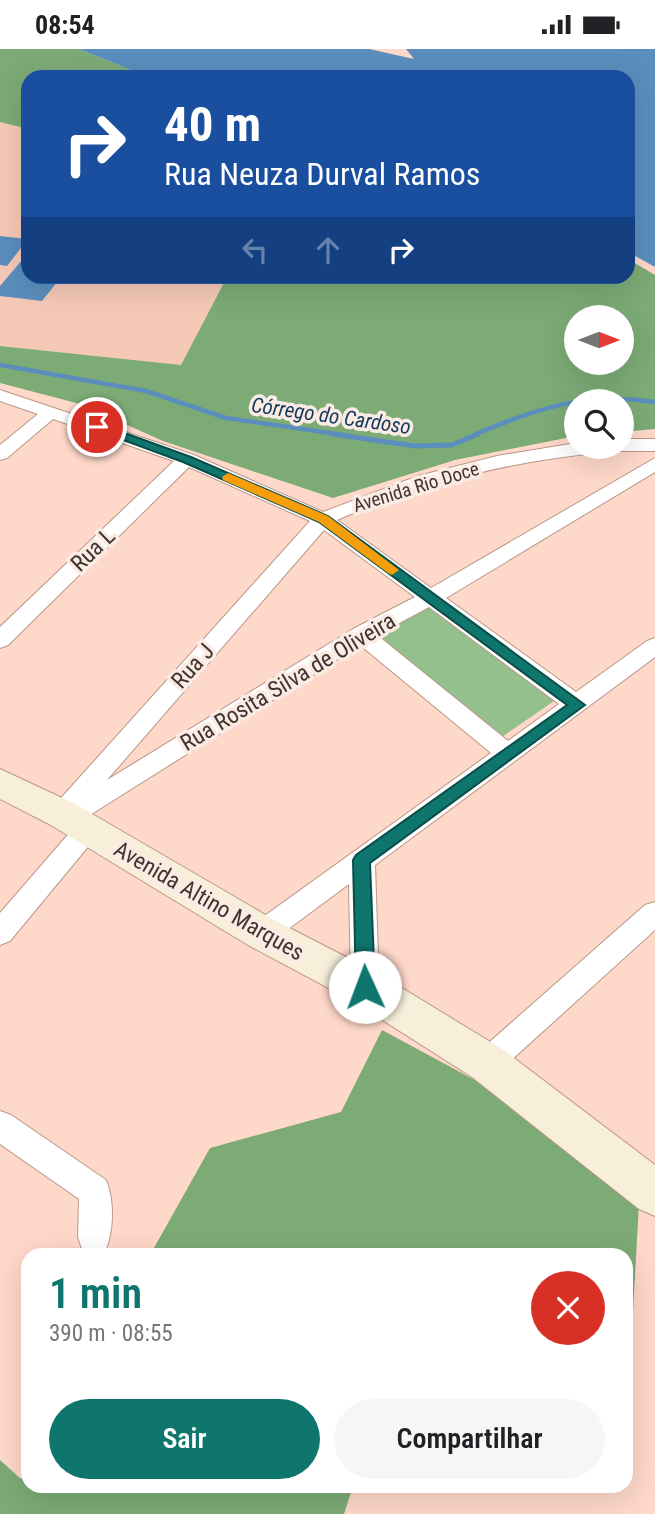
<!DOCTYPE html>
<html lang="pt">
<head>
<meta charset="utf-8">
<style>
	body { margin:0; font-family:"Roboto Condensed",sans-serif; background:#f6f6f6; color:#202124; height:100vh; display:flex; flex-direction:column; font-size:26px; white-space:nowrap }
	* { box-sizing:border-box; margin:0 }
	p { font-size:23px; color:#757577 }
	.icon { flex:none; width:38px; height:38px; fill:none; stroke:currentColor; stroke-width:2; stroke-linecap:round; stroke-linejoin:round }
	.map { position:relative; flex:1; overflow:hidden }
	.panel { position:absolute; left:21px; top:1199px; width:612px; height:245px; display:flex; flex-direction:column; background:#fff; border-radius:21px; box-shadow:0 7px 28px #0002 }
	.panel>* { flex:none }
	.hud { position:absolute; left:21px; top:21px; width:614px; height:214px; border-radius:21px; box-shadow:0 7px 28px #0002; background:#1a4fa0; color:#fff; overflow:hidden }
	.needle { width:46px; rotate:90deg }
	.controls { position:absolute; left:564px; top:256px; display:grid; gap:14px }
	.controls a { display:grid; place-items:center; width:70px; height:70px; border-radius:50%; background:#fff; box-shadow:0 7px 28px #0002; font-size:35px }
	.pin { position:absolute; display:grid; place-items:center; width:60px; height:60px; color:#fff; margin:-30px; border:4px solid #fff; border-radius:50%; box-shadow:0 2px 7px #0007 }
	.me { position:absolute; width:77px; margin:-38px; rotate:358deg; stroke-linejoin:round; filter:drop-shadow(0 0 5px #0008) }
	.turn { display:flex; align-items:center; gap:24px; height:147px; padding:0 28px; font-size:32px }
	.turn .icon { width:91px; height:91px; stroke-width:2.5 }
	.turn b { display:block; font-size:49px; line-height:60px }
	.lanes { display:flex; align-items:center; height:66px; padding:0 28px; background:#0003; justify-content:center; gap:35px; direction:ltr }
	.lanes .off { opacity:.35 }
	.round { display:grid; place-items:center; flex:none; width:74px; height:74px; border-radius:37px; background:#f6f6f6 }
	.head { display:flex; align-items:center; justify-content:space-between; height:119px; padding:0 28px }
	h1 { font-size:42px; font-weight:600; line-height:52px; color:#0f766e }
	.action { display:flex; gap:14px; margin-top:auto; padding:14px 28px }
	.action a { flex:1; height:80px; border-radius:42px; background:#0f766e; color:#fff; font-size:28px; font-weight:600; line-height:80px; text-align:center }
	.action a+a { background:#f6f6f6; color:#202124 }
	.status { display:flex; justify-content:space-between; align-items:center; height:49px; padding:0 35px; background:#fff; direction:ltr }
	.status svg { height:19px; fill:currentColor }
	.map>svg:first-child { display:block }
	.built { fill:#f6c9b7 }
	.green { fill:#94c08e }
	.forest { fill:#7cab76; fill-rule:evenodd }
	.water { fill:#5b8ebd }
	.lines { fill:none; stroke-linecap:round; stroke-linejoin:round }
	.stream-far1 { stroke:#5b8ebd; stroke-width:4.5 }
	.stream { stroke:#5b8ebd; stroke-width:5 }
	.minor-casing { stroke:#ba9789; stroke-width:2 }
	.secondary-casing { stroke:#ba9789; stroke-width:2 }
	.minor { fill:#fff; fill-rule:evenodd }
	.secondary { fill:#f7efda; fill-rule:evenodd }
	.route { fill:#0f766e; stroke:#0a4d48; stroke-width:2 }
	.slow { fill:#f59e0b }
	.labels { text-anchor:middle; dominant-baseline:central; stroke-width:7; stroke-linejoin:round; paint-order:stroke }
	.far-street-label { font-size:19px; fill:#41332d; stroke:#fbebe5 }
	.far-water-label { font-size:21px; font-style:italic; fill:#143a5b; stroke:#fbebe5 }
	.street-label { font-size:23px; fill:#41332d; stroke:#fbebe5 }
</style>
</head>
<body>
<div class="status"><b>08:54</b><svg viewBox="0 0 49 12"><path d="M0 12V9h3v3zM5 12V6h3v6zM10 12V3h3v9zM15 12V0h3v12zM26 1h20v11H26zM47 4h2v5h-2z"/></svg></div>
<div class="map">
<svg width="655" height="1465" viewBox="0 0 655 1465">
	<rect width="100%" height="100%" fill="#fed8c9"/>
	<polygon class="built" points="0,73 28,80 28,228 227,228 181,316 0,297"/>
	<polygon class="green" points="431,555 557,650 502,688 377,587"/>
	<g class="forest">
		<polygon points="0,0 79,0 148,28 28,28 28,80 0,73"/>
		<path d="M628,210L655,226V380L621,383V352H576V387L455,411L333,449L163,392L80,355L0,334V297L181,316L227,228H628ZM576,268H621V313H576Z"/>
		<polygon points="382,981 497,1043 639,1154 633,1263 627,1266 626,1206 150,1206 210,1099 341,1063"/>
		<polygon points="0,1411 21,1430 28,1420 28,1437 353,1437 344,1465 0,1465"/>
	</g>
	<g class="water">
		<polygon points="79,0 369,0 414,10 406,0 655,0 655,218 628,203 628,28 148,28"/>
		<polygon points="0,187 28,190 7,217 0,216"/>
		<polygon points="28,204 28,228 61,228 42,252 0,247 0,237"/>
	</g>
	<g class="lines">
		<g class="stream-far1">
			<polyline points="0,316 146,342 226,369 344,386"/>
			<path d="M474,386C537,359 585,343 655,353"/>
		</g>
		<polyline class="stream" points="332,385 415,397 452,396 478,385"/>
		<defs>
			<g id="minor">
				<path d="M0,341L194,406L323,463L418,427L497,407L576,394V397H621V390H655V402H621L613,398L605,403C512,412 423,433 337,471L431,539L655,409V423L446,549L576,643L647,592L655,589V608L375,816L379,938L375,947L365,951L355,947L351,938L349,835L272,892L262,896L252,892L248,884L252,876L491,704L360,596L82,771L62,775L53,772L49,765L53,758L310,472L189,418L8,596L0,599V578L174,412L53,370L7,409L0,411V396L38,365L0,352ZM324,481L415,548L353,580L107,731ZM429,558L559,655L508,692L377,586Z"/>
				<polygon points="87,771 96,774 100,781 96,788 10,892 0,896 0,864 78,774"/>
				<polygon points="655,853 655,881 497,1024 487,1028 477,1024 472,1014 477,1004 645,856"/>
				<path d="M0,1062L11,1066L106,1131C114,1150 114,1180 106,1200L94,1204L82,1200L78,1188L79,1150L0,1095Z"/>
			</g>
			<polygon id="secondary" points="0,720 75,755 276,872 379,925 502,1000 655,1116 655,1167 639,1160 472,1028 351,951 248,896 49,775 0,750"/>
		</defs>
		<use href="#minor" class="minor-casing"/>
		<use href="#secondary" class="secondary-casing"/>
		<use href="#minor" class="minor"/>
		<use href="#secondary" class="secondary"/>
	</g>
	<polygon class="route" points="97,374 191,408 328,467 585,656 370,814 375,938 372,944 365,946 359,944 356,938 353,811 356,806 567,656 319,473 183,413 93,380 91,378"/>
	<polygon class="slow" points="228,424 328,467 399,521 392,526 388,524 319,473 223,431 222,428"/>
	<g class="labels">
		<g class="far-street-label">
			<text transform="translate(416 438) rotate(-17)">Avenida Rio Doce</text>
		</g>
		<g class="far-water-label">
			<text transform="translate(331 367) rotate(8)">Córrego do Cardoso</text>
		</g>
		<g class="street-label">
			<text transform="translate(93 501) rotate(-44)">Rua L</text>
			<text transform="translate(193 617) rotate(-48)">Rua J</text>
			<text transform="translate(288 633) rotate(-31)">Rua Rosita Silva de Oliveira</text>
			<text transform="translate(209 852) rotate(30)">Avenida Altino Marques</text>
		</g>
	</g>
</svg>
<div class="controls">
<a><svg class="needle" viewBox="-14 -14 28 28"><path d="M0-13l5 13h-10z" fill="#e53935"/><path d="M0 13l5-13h-10z" fill="#757577"/></svg></a>
<a><svg class="icon" aria-label="search" viewBox="0 0 24 24"><circle cx="10" cy="10" r="6"/><path d="M15 15l6 6"/></svg></a>
</div>
<div class="pin" style="left:97px;top:378px;background:#d93025"><svg class="icon" aria-label="arrive" viewBox="0 0 24 24"><path d="M6 21V4h12l-3 4 3 4H6"/></svg></div>
<svg class="me" style="left:365px;top:938px" viewBox="-20 -20 40 40"><circle r="19" fill="#fff"/><path d="M0-13L10 11 0 6-10 11z" fill="#0f766e"/></svg>
<div class="hud">
<div class="turn"><svg class="icon" aria-label="right" viewBox="0 0 24 24"><path d="M7 20v-9h11M14 6l5 5-5 5"/></svg><div><b>40 m</b>Rua Neuza Durval Ramos</div></div>
<div class="lanes"><svg class="icon off" aria-label="left" viewBox="0 0 24 24"><path d="M17 20v-9H6M10 6l-5 5 5 5"/></svg><svg class="icon off" aria-label="ahead" viewBox="0 0 24 24"><path d="M12 20V5M6 11l6-6 6 6"/></svg><svg class="icon" aria-label="right" viewBox="0 0 24 24"><path d="M7 20v-9h11M14 6l5 5-5 5"/></svg></div>
</div>
<section class="panel">
<div class="head"><div><h1>1 min</h1><p>390 m · 08:55</p></div><a class="round" style="background:#d93025;color:#fff"><svg class="icon" aria-label="close" viewBox="0 0 24 24"><path d="M6 6l12 12M18 6L6 18"/></svg></a></div>
<div class="action"><a>Sair</a><a>Compartilhar</a></div>
</section>
</div>
</body>
</html>
